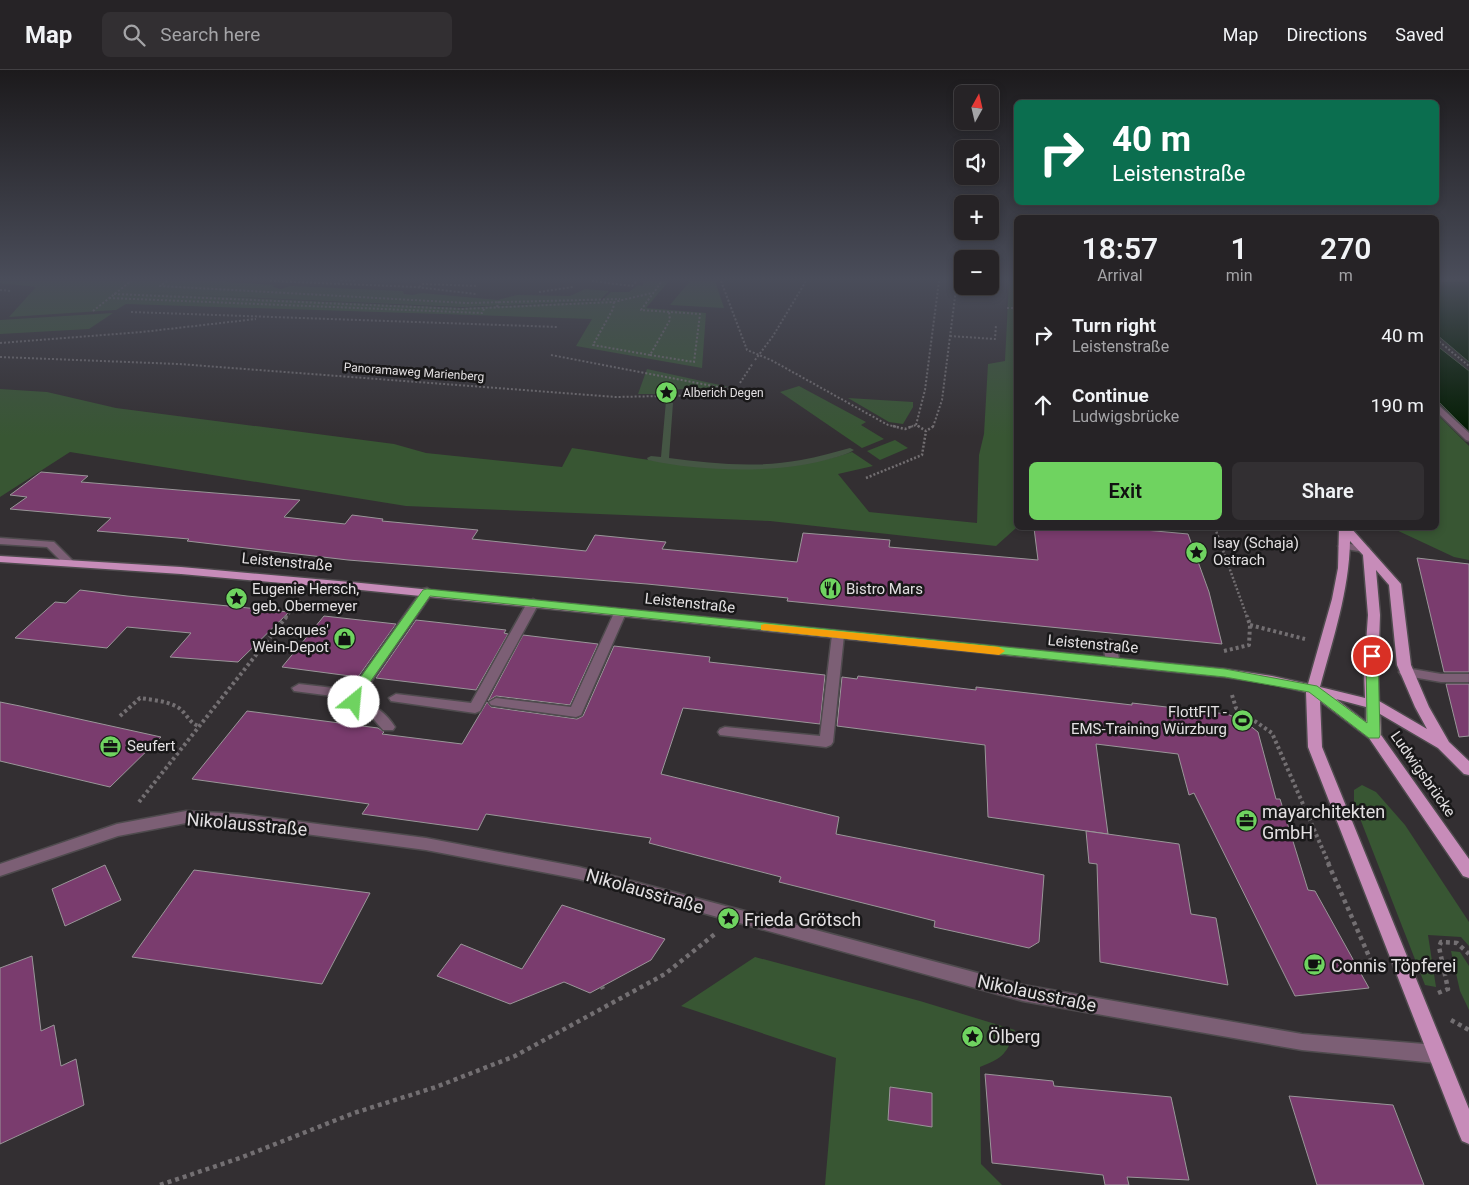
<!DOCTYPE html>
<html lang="en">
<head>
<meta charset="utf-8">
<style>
	body { margin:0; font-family:Roboto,sans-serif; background:#322f32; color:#f1f3f6; height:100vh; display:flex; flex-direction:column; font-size:19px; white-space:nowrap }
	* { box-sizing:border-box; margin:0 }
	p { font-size:16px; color:#a4a4a7 }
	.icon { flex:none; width:28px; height:28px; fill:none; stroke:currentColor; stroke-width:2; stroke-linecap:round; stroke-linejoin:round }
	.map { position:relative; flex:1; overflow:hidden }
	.side { position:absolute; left:1014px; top:145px; width:425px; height:315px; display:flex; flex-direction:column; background:#262326; border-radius:8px; box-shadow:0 2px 8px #0003,0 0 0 1px #424043 }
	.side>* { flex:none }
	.guide { position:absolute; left:1014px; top:30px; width:425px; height:105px; border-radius:8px; box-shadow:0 2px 8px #0003,0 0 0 1px #424043; background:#0b6e4f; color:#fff; overflow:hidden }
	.needle { width:32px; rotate:8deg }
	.controls { position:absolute; left:954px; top:15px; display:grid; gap:10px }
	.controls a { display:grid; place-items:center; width:45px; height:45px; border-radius:8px; background:#262326; box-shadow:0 2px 8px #0003,0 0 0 1px #424043; font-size:25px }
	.pin { position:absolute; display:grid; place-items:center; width:42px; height:42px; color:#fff; margin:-21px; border:2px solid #fff; border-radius:50%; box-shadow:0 1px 5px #0007 }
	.me { position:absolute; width:55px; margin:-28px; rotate:28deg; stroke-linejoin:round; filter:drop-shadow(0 0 4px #0008) }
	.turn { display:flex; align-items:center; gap:18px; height:105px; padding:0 15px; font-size:22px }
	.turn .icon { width:65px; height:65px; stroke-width:2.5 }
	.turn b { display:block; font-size:35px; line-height:42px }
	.eta { display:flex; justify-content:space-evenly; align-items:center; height:85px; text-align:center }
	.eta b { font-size:30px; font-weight:600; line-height:35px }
	.primary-button { display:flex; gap:10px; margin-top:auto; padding:10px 15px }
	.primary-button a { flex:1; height:58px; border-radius:8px; background:#6fd360; color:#111; font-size:20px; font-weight:600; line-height:58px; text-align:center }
	.primary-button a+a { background:#322f32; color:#f1f3f6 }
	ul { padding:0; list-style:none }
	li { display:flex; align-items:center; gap:15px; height:70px; padding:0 15px }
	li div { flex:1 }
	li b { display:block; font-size:19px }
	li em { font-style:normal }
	header { display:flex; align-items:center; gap:30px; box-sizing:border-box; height:70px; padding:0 25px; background:#262326; border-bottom:1px solid #424043 }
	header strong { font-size:24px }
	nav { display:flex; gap:28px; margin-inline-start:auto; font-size:18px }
	.search { width:350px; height:45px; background:#322f32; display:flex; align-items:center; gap:12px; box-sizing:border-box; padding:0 18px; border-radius:8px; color:#a4a4a7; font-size:19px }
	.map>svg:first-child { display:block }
	.green { fill:#385633 }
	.water { fill:#011b00; stroke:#455644 }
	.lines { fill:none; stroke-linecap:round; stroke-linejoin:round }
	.stream { fill:#455644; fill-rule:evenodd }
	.building { fill:#7a3c6e; stroke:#9a9699 }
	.minor-casing { stroke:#4f4b4e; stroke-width:3 }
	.major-casing { stroke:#4f4b4e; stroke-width:3 }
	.path-far3 { stroke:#736f72; stroke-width:2; stroke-dasharray:2 2; stroke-linecap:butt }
	.path-far2 { stroke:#736f72; stroke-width:2.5; stroke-dasharray:2 2; stroke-linecap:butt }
	.path-far1 { stroke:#736f72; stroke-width:4; stroke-dasharray:3 3; stroke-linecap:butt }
	.path { stroke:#736f72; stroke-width:4.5; stroke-dasharray:4 4; stroke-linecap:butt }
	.minor { fill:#7c5f75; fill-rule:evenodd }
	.major { fill:#c78cb9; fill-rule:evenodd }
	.path-bridge { stroke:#736f72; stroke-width:2; stroke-dasharray:2 2; stroke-linecap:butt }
	.route { fill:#6fd360; stroke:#48893e }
	.slow { fill:#f59e0b }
	.labels { text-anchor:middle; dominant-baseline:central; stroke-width:5; stroke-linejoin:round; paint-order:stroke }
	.far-street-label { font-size:12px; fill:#e3e0e2; stroke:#191819 }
	.far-poi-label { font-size:12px; fill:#e3e0e2; stroke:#191819; text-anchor:start }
	.poi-label { font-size:15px; fill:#e3e0e2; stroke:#191819; text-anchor:start }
	.street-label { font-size:15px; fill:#e3e0e2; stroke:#191819 }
	.near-poi-label { font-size:18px; fill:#e3e0e2; stroke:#191819; text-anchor:start }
	.near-street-label { font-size:18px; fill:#e3e0e2; stroke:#191819 }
</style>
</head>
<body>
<header>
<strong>Map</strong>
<div class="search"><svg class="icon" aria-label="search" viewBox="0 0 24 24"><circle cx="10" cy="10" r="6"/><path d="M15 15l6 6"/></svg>Search here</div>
<nav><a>Map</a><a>Directions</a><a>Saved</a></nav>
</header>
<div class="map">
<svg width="1469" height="1115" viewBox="0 0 1469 1115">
	<rect width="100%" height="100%" fill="#332f32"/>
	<g class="green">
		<polygon points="0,211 212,211 274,215 273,217 281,219 290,216 403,221 404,224 413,225 421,223 498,230 517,225 570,226 585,219 609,221 599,231 462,237 124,222 462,238 601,231 611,222 629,222 638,215 642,216 644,211 669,211 646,238 706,243 702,298 576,276 592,249 126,234 116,240 9,247 36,217 0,213"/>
		<polygon points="690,211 715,211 724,238 670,235"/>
		<path d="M1009,211H1016V458L996,476L770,451L406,436L70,382L0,427V319L47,322L116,338L394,374L426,383L562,397L572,378C665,392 760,413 852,382L873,396L838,404L869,442L977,453L979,385L984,364L988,294L1005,291Z"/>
		<polygon points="113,243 89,259 0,264 0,250"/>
		<polygon points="647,299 729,317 664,320 657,324 638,324"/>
		<polygon points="799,316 866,352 861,355 884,369 862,378 780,322"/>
		<polygon points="848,328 913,332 913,337 903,354 889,352"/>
		<polygon points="1436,343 1469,376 1469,490 1454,487 1392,458 1436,458"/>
		<polygon points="895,370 908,378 880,390 867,381"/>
		<polygon points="1362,715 1376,722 1405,755 1469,852 1469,876 1461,867 1428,865 1436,917 1425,915 1354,733 1354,720"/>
		<polygon points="1451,881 1460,882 1469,896 1469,940 1460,921"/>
		<path d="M755,887L920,931L1015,960C1007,984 1003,988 980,997L981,1094L1002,1115H825L836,988L681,936Z"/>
	</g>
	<g class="water">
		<polygon points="1436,211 1469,211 1469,292 1436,264"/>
		<polygon points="1436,275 1469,301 1469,362 1436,329"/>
	</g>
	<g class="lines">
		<path class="stream" d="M666,331L673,333L669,388C713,394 758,398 801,390C818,387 834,382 850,378L854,380C848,384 840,386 833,388C779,404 703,402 648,390L647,388L651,386L661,387Z"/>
	</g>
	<g class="building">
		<polygon points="41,402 88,406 81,412 300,430 284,447 345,454 352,445 383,449 382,451 478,460 472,469 586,481 595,465 666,472 662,479 797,492 803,463 890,470 889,477 1038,490 1034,458 1123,458 1188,464 1209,522 1222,574 787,531 788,528 647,514 348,490 187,471 189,469 97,461 111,448 10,439 27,427 10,425"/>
		<polygon points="1417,488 1469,494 1469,602 1444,602"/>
		<polygon points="80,520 127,526 289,542 238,592 170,587 191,563 127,557 107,578 15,568 55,532 66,533"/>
		<polygon points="324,546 396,554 358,607 282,597"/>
		<polygon points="416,550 506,560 504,563 508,564 476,620 376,608"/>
		<polygon points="523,565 598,574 570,635 496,626 488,631"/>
		<polygon points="614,576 710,587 709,592 825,605 820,654 683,638 661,704 839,747 836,764 1044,805 1039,872 1029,878 934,857 935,851 779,812 781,807 649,773 651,768 486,744 478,760 362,744 369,734 192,709 247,641 378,658 384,662 382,664 462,674 487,632 491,637 577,649 583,646"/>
		<polygon points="858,606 976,620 976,617 1132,635 1132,633 1227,644 1244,651 1258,662 1276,729 1280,729 1308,820 1315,821 1369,918 1295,926 1194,723 1189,725 1178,684 1096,674 1108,764 988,747 985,675 837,656 842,607 857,609"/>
		<polygon points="1446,614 1469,614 1469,666 1459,667"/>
		<polygon points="0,632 20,636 161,667 110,717 0,691"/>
		<polygon points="1086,761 1179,774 1191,844 1216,848 1228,915 1100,892 1097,794 1089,793"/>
		<polygon points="105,795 121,830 65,856 52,819"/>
		<polygon points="194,800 370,823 322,914 132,887"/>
		<polygon points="562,835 665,869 651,890 590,923 564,912 510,934 437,906 461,874 522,899"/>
		<polygon points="32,886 41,961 54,955 61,996 76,989 84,1035 0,1074 0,898"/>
		<polygon points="985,1004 1053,1011 1054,1016 1171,1027 1189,1110 1127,1107 1129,1115 1105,1115 1103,1105 992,1093"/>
		<polygon points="890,1017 932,1023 932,1057 888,1050"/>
		<polygon points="1289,1026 1393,1035 1424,1115 1317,1115"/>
	</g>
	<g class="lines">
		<defs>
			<g id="minor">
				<polygon points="1436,333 1469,363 1469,371 1466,370 1436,341"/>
				<polygon points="0,468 54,472 75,493 73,495 65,495 47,477 0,474"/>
				<polygon points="1344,473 1368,477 1370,479 1364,482 1340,478 1338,476"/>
				<path d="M427,518L433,522L362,625L361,630C376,636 386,643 395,657L393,660H383L369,644L349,635L348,628L294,621L292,618L299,614L351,620L423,519Z"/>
				<polygon points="533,529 539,533 480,641 475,643 391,631 389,628 396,624 471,633 527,533"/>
				<polygon points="620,539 626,543 581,645 576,647 491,635 489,632 496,628 571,637 614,543"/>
				<polygon points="838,561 844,565 833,672 831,675 826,677 720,665 718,662 720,659 725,657 820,666 832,565"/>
				<polygon points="1109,569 1115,573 1120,592 1113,596 1106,592 1103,573"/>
				<polygon points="1406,598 1441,604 1469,604 1469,612 1441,612 1401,605 1399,602"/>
				<polygon points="186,741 241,744 426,768 579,797 1023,915 1302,964 1436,975 1443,978 1445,984 1443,990 1436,993 1302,980 1023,931 579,809 426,780 298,763 241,756 186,753 118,766 0,806 0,794 117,754"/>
			</g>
			<path id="major" d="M1339,458H1351L1401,514L1411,595L1429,637L1449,672L1469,691V705L1464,704L1438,678L1380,644L1381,665L1469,789V808L1463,806L1369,668L1320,631L1322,677L1469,1039V1074L1462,1071L1459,1064L1308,677L1306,622L1272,614L1225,607L361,520L181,504L0,492V486L181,497L361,513L1225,599L1272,606L1308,614L1332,529L1338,498ZM1350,471L1363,485L1368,545L1364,602L1365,628L1320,617C1333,569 1349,521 1350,471ZM1376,500L1389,515L1397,595L1415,637L1427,659L1379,631L1378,602L1380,545ZM1336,629L1366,637V652Z"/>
		</defs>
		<use href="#minor" class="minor-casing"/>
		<use href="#major" class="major-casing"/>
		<g class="path-far3">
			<polyline points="167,211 160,216 467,233 620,229"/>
			<polyline points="270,211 416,217 476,224"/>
			<polyline points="592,211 632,216 637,211"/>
			<polyline points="721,211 747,280 771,290 888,355 898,357"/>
			<polyline points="338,214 341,211 355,211"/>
			<polyline points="419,217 423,214 478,216"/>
			<polyline points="0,220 11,221"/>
			<polyline points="539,222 573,217"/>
			<polyline points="114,224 461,239 614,232 652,223"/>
			<polyline points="109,228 482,243 484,239"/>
			<polyline points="614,232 613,239 593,275 650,285 670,250 669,242"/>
			<polyline points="1007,238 1014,238 1016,246"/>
			<polyline points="93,241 131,211"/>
			<polyline points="131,242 558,257"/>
			<polyline points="950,266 995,269 996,255"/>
			<polyline points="1436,269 1469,296"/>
			<polyline points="0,273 142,262 256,249"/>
			<polyline points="551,285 734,320"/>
			<polyline points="650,285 694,292 700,244 641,240 662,211"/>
			<polyline points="0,287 179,294 616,327 710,325 737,318"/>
			<polyline points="755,290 773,266 806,211"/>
			<polyline points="740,313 753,293"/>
			<polyline points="916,355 925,320 939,211"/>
			<polyline points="910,357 916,355 920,357"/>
			<polyline points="933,357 942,330 957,211"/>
		</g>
		<g class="path-far2">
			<polyline points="893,356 905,359 913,356"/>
			<polyline points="918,356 926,361 934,356"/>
			<polyline points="866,408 922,385 926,361"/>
			<polyline points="1215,458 1247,547"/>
			<polyline points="286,547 300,530"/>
		</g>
		<g class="path-far1">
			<polyline points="1250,555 1305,569"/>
			<polyline points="1224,581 1249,575 1250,555 1247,546"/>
			<polyline points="1232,625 1236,638 1272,663 1329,794"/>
			<path d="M120,646L140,628C153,630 168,631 179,638C187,644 190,654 199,656"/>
			<polyline points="139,732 287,546"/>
		</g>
		<g class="path">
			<polyline points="1328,793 1375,900"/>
			<polyline points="602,917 603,919"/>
			<polyline points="1438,923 1448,919 1439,877 1441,872 1457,873 1469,884"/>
			<polyline points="1451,950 1469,960"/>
			<polyline points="160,1115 240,1088 354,1043 436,1017 515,986 665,904 716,863"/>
		</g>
		<use href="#minor" class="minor"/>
		<use href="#major" class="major"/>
		<polyline class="path-bridge" points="497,237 499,230"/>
	</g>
	<linearGradient id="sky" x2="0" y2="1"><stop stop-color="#1c1a1c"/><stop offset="0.57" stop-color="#4a4d5a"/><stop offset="1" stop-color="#4a4d5a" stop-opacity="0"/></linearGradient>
	<rect width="1469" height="367" fill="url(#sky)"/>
	<polygon class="route" points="427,519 1225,599 1317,616 1367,653 1366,586 1372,583 1378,586 1380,665 1379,668 1369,668 1309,622 1225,607 430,526 361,625 358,634 350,634 348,632 350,622 423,520"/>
	<polygon class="slow" points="765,554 999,577 1005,581 999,585 761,560 761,555"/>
	<defs>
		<symbol id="sight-disc" viewBox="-11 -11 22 22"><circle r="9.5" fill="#6fd360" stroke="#191819"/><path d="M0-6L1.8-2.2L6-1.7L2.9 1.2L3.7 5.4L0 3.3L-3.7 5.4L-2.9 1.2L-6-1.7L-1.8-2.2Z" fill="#111"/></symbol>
		<symbol id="restaurant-disc" viewBox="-11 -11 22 22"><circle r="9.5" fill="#6fd360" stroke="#191819"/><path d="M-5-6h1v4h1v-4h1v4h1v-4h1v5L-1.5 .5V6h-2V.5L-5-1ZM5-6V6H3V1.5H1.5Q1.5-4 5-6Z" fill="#111"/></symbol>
		<symbol id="shop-disc" viewBox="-11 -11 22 22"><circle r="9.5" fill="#6fd360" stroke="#191819"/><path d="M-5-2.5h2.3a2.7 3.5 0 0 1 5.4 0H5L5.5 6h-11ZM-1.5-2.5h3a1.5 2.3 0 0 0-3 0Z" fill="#111"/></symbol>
		<symbol id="stadium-disc" viewBox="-11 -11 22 22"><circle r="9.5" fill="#6fd360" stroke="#191819"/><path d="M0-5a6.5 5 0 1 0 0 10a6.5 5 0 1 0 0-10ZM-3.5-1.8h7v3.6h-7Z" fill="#111"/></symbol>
		<symbol id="office-disc" viewBox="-11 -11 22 22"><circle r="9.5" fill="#6fd360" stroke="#191819"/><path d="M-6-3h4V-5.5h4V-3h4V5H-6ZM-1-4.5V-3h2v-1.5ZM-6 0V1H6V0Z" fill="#111"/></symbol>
		<symbol id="cafe-disc" viewBox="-11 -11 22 22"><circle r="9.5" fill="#6fd360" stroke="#191819"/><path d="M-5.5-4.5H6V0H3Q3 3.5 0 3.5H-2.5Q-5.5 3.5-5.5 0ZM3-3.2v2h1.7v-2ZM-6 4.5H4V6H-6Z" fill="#111"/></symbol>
	</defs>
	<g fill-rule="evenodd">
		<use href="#sight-disc" x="654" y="310" width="25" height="25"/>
		<use href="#sight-disc" x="1184" y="470" width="25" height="25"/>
		<use href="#restaurant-disc" x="818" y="506" width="25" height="25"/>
		<use href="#sight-disc" x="224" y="516" width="25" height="25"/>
		<use href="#shop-disc" x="332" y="556" width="25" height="25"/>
		<use href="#stadium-disc" x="1230" y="638" width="25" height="25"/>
		<use href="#office-disc" x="98" y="664" width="25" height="25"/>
		<use href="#office-disc" x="1234" y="738" width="25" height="25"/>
		<use href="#sight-disc" x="716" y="836" width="25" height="25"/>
		<use href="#cafe-disc" x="1302" y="882" width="25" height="25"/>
		<use href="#sight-disc" x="960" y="954" width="25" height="25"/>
	</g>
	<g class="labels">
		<g class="far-street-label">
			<text transform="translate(414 302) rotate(4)">Panoramaweg Marienberg</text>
		</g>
		<g class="far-poi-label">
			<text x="683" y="323">Alberich Degen</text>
		</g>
		<g class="poi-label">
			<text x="1213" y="473">Isay (Schaja)<tspan x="1213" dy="17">Ostrach</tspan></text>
			<text x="252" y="519">Eugenie Hersch,<tspan x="252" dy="17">geb. Obermeyer</tspan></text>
			<text x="846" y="519">Bistro Mars</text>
			<text x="329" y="560" text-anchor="end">Jacques'<tspan x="329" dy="17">Wein-Depot</tspan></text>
			<text x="1227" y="642" text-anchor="end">FlottFIT -<tspan x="1227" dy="17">EMS-Training Würzburg</tspan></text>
			<text x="127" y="676">Seufert</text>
		</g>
		<g class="street-label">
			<text transform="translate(287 492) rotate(5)">Leistenstraße</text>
			<text transform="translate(690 533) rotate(6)">Leistenstraße</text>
			<text transform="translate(1093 574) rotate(5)">Leistenstraße</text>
			<text transform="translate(1423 704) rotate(55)">Ludwigsbrücke</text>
		</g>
		<g class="near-poi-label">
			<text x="1262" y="741">mayarchitekten<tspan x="1262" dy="21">GmbH</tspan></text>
			<text x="744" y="849">Frieda Grötsch</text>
			<text x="1331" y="895">Connis Töpferei</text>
			<text x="988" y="966">Ölberg</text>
		</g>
		<g class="near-street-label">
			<text transform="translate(247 754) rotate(5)">Nikolausstraße</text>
			<text transform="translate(645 821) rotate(16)">Nikolausstraße</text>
			<text transform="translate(1037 923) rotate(12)">Nikolausstraße</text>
		</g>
	</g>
</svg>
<div class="controls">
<a><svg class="needle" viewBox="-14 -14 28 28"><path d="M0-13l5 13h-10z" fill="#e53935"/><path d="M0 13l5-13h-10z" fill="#a4a4a7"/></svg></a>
<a><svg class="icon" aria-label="sound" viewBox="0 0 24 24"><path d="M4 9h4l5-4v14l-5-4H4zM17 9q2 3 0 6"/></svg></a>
<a>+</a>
<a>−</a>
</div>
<div class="pin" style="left:1372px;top:586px;background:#d93025"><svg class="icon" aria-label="arrive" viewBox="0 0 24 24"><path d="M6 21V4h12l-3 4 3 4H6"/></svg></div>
<svg class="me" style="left:354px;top:632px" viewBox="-20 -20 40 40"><circle r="19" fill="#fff"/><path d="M0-13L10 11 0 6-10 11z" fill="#6fd360"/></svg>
<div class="guide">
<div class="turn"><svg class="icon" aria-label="right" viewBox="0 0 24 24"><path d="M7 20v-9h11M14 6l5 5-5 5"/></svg><div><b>40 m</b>Leistenstraße</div></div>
</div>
<section class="side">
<div class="eta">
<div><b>18:57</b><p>Arrival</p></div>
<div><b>1</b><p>min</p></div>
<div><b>270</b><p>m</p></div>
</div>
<ul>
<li><svg class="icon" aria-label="right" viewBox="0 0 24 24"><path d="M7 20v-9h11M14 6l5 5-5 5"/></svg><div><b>Turn right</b><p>Leistenstraße</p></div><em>40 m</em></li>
<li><svg class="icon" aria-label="ahead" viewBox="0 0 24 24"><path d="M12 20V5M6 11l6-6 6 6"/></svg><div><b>Continue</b><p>Ludwigsbrücke</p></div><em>190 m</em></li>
</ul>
<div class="primary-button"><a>Exit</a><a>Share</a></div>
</section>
</div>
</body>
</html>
